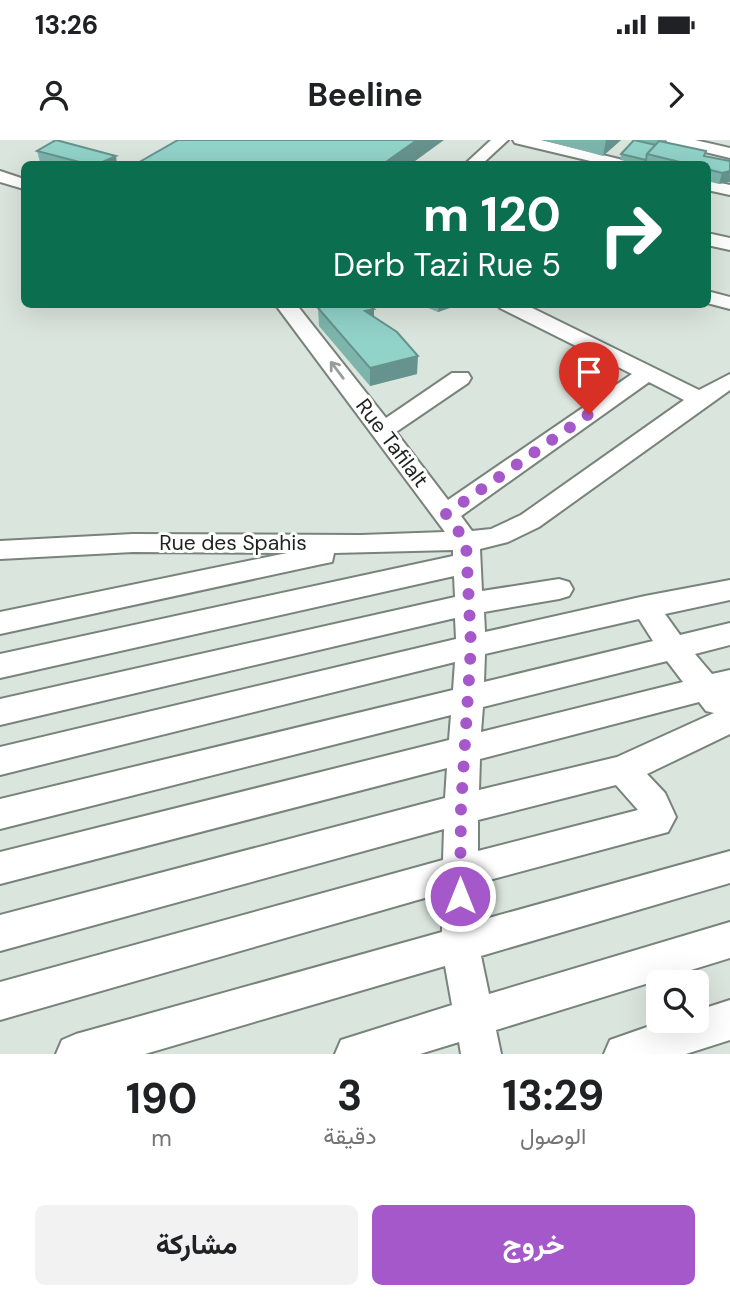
<!DOCTYPE html>
<html lang="ar">
<head>
<meta charset="utf-8">
<style>
	body { margin:0; font-family:"DM Sans",Vazirmatn,sans-serif; background:#f2f2f2; color:#202124; direction:rtl; height:100vh; display:flex; flex-direction:column; font-size:26px; white-space:nowrap }
	* { box-sizing:border-box; margin:0 }
	p { font-size:23px; color:#757577 }
	.icon { flex:none; width:38px; height:38px; fill:none; stroke:currentColor; stroke-width:2; stroke-linecap:round; stroke-linejoin:round }
	.map { position:relative; height:914px; overflow:hidden; direction:ltr }
	.details { display:flex; flex-direction:column; background:#fff; flex:1 }
	.details>* { flex:none }
	.top-card { position:absolute; left:21px; top:21px; width:690px; height:147px; border-radius:10px; box-shadow:0 7px 28px #0002; direction:rtl; background:#0b6e4f; color:#fff; overflow:hidden }
	.controls { position:absolute; left:646px; top:830px; display:grid; gap:14px }
	.controls a { display:grid; place-items:center; width:63px; height:63px; border-radius:10px; background:#fff; box-shadow:0 7px 28px #0002; font-size:35px }
	.pin { position:absolute; display:grid; place-items:center; width:60px; height:60px; color:#fff; margin:-72px -30px; border-radius:50% 50% 50% 0; rotate:-45deg; box-shadow:0 0 7px #0007 }
	.pin .icon { rotate:45deg }
	.me { position:absolute; width:77px; margin:-38px; rotate:0deg; stroke-linejoin:round; filter:drop-shadow(0 0 5px #0008) }
	.turn { display:flex; align-items:center; gap:24px; height:147px; padding:0 35px; font-size:32px }
	.turn .icon { width:91px; height:91px; stroke-width:2.5 }
	.turn b { display:block; font-size:49px; line-height:60px }
	.eta { display:flex; justify-content:space-evenly; align-items:center; height:119px; text-align:center }
	.eta b { font-size:42px; font-weight:700; line-height:49px }
	.action { display:flex; gap:14px; margin-top:auto; padding:14px 35px }
	.action a { flex:1; height:80px; border-radius:10px; background:#a458ca; color:#fff; font-size:28px; font-weight:700; line-height:80px; text-align:center }
	.action a+a { background:#f2f2f2; color:#202124 }
	.status { display:flex; justify-content:space-between; align-items:center; height:49px; padding:0 35px; background:#fff; direction:ltr }
	.status svg { height:19px; fill:currentColor }
	header { display:flex; justify-content:space-between; align-items:center; height:91px; padding:0 35px; background:#fff; font-size:32px; font-weight:700 }
	.map>svg:first-child { display:block }
	.lines { fill:none; stroke-linecap:round; stroke-linejoin:round }
	.minor-casing { stroke:#78837b; stroke-width:4 }
	.minor { fill:#fff; fill-rule:evenodd }
	.wall { fill:#7db5ad }
	.shaded-wall { fill:#66938d }
	.building { fill:#91d2c9; stroke:#66938d; stroke-width:2 }
	.oneway { stroke:#9a9c9b }
	.route { stroke:#a458ca; stroke-width:12; stroke-dasharray:0 21.6 }
	.labels { text-anchor:middle; dominant-baseline:central; stroke-width:6; stroke-linejoin:round; paint-order:stroke }
	.street-label { font-size:21px; fill:#1f2320; stroke:#fff }
</style>
</head>
<body>
<div class="status"><b>13:26</b><svg viewBox="0 0 49 12"><path d="M0 12V9h3v3zM5 12V6h3v6zM10 12V3h3v9zM15 12V0h3v12zM26 1h20v11H26zM47 4h2v5h-2z"/></svg></div>
<header><svg class="icon" aria-label="forward" viewBox="0 0 24 24"><path d="M9 5l7 7-7 7"/></svg>Beeline<svg class="icon" aria-label="person" viewBox="0 0 24 24"><circle cx="12" cy="8" r="4"/><path d="M4 21q1-7 8-7t8 7"/></svg></header>
<div class="map">
<svg width="730" height="914" viewBox="0 0 730 914">
	<rect width="100%" height="100%" fill="#dae5dd"/>
	<g class="lines">
		<defs>
			<g id="minor">
				<polygon points="491,0 508,0 482,24 465,24"/>
				<polygon points="513,0 541,0 627,21 629,24 603,24 515,3"/>
				<polygon points="666,0 695,0 730,8 730,18 668,3"/>
				<polygon points="0,31 24,39 24,49 0,42"/>
				<polygon points="707,40 730,45 730,55 707,50"/>
				<polygon points="707,93 730,98 730,110 707,105"/>
				<polygon points="707,151 730,157 730,169 707,163"/>
				<path d="M275,164H296L386,278L452,233H468L471,238L468,243L396,292L448,360L632,234L500,168L497,164H524L699,250L730,234V250L539,387L508,402L480,409L482,451L559,439L569,442L573,449L569,456L559,459L484,472L485,492L645,456L730,440V460L665,474L680,495L730,483V505L695,514L712,534L730,530V594L647,634L665,653L676,677L668,692L478,743V781L730,711V743L481,816L489,854L730,782V818L496,890L501,914H461L459,902L420,914H335L341,900L452,865L445,826L145,914H56L62,900L76,894L442,792V753L0,880V842L443,720L444,689L0,811V775L445,658L447,628L0,744V712L449,600L451,575L0,689V659L453,550L455,522L0,635V607L456,499L455,478L0,585V559L455,457L454,436L0,538V514L453,416V410L334,413L332,422L322,424L0,494V472L287,413L133,412L0,419V401L133,394L361,395L445,392ZM649,242L684,260L521,375L491,389L472,391L461,376ZM639,479L653,501L484,542L485,514ZM667,521L683,542L481,592L483,567ZM699,562L706,571L714,573L617,617L479,650L480,619ZM616,645L638,670L478,711V680Z"/>
				<polygon points="730,860 730,900 686,914 604,914 610,900 667,880 696,880 696,871"/>
			</g>
		</defs>
		<use href="#minor" class="minor-casing"/>
		<use href="#minor" class="minor"/>
	</g>
	<g class="wall">
		<polygon points="543,0 621,0 603,16"/>
		<polygon points="634,0 666,0 665,3 706,11 704,16 730,21 719,44 707,41 707,24 642,24 620,20 621,14"/>
		<polygon points="37,11 117,24 49,24 40,22"/>
		<polygon points="418,164 461,164 438,172"/>
		<polygon points="318,168 374,177 417,234 370,246 319,186"/>
	</g>
	<g class="shaded-wall">
		<polygon points="417,0 444,0 411,24 383,24"/>
		<polygon points="606,0 621,0 603,16"/>
		<polygon points="116,16 117,24 98,24"/>
		<polygon points="730,31 730,42 719,44 722,33"/>
		<polygon points="439,164 461,164 438,172"/>
		<polygon points="374,169 374,187 365,171"/>
		<polygon points="418,216 417,234 370,246 370,228"/>
	</g>
	<g class="building">
		<polygon points="56,0 116,16 98,24 87,24 37,11"/>
		<polygon points="178,0 417,0 383,24 136,24"/>
		<polygon points="634,0 656,5 647,14 646,20 621,14"/>
		<polygon points="659,1 706,11 704,16 730,21 730,31 722,33 707,29 707,24 688,24 647,14"/>
		<polygon points="330,164 366,164 374,169 365,171 397,192 418,216 370,228 318,168"/>
	</g>
	<defs><path id="oneway-shaft" d="M-6 0H5M1.5-3L5.5 0L1.5 3" fill="none" stroke-width="1.6" stroke-linecap="round" stroke-linejoin="round" transform="scale(1.75)"/></defs>
	<use class="oneway" href="#oneway-shaft" transform="translate(337 230) rotate(-127)"/>
	<g class="lines">
		<polyline class="route" points="460,756 461,668 471,506 466,402 446,374 589,274"/>
	</g>
	<g class="labels">
		<g class="street-label">
			<text transform="translate(392 303) rotate(53)">Rue Tafilalt</text>
			<text x="233" y="403">Rue des Spahis</text>
		</g>
	</g>
</svg>
<div class="controls">
<a><svg class="icon" aria-label="search" viewBox="0 0 24 24"><circle cx="10" cy="10" r="6"/><path d="M15 15l6 6"/></svg></a>
</div>
<div class="pin" style="left:589px;top:274px;background:#d93025"><svg class="icon" aria-label="arrive" viewBox="0 0 24 24"><path d="M6 21V4h12l-3 4 3 4H6"/></svg></div>
<svg class="me" style="left:460px;top:756px" viewBox="-20 -20 40 40"><circle r="17" fill="#a458ca" stroke="#fff" stroke-width="3"/><path d="M0-11L8 9 0 5-8 9z" fill="#fff"/></svg>
<div class="top-card">
<div class="turn"><svg class="icon" aria-label="right" viewBox="0 0 24 24"><path d="M7 20v-9h11M14 6l5 5-5 5"/></svg><div><b>120 m</b>Derb Tazi Rue 5</div></div>
</div>
</div>
<section class="details">
<div class="eta">
<div><b>13:29</b><p>الوصول</p></div>
<div><b>3</b><p>دقيقة</p></div>
<div><b>190</b><p>m</p></div>
</div>
<div class="action"><a>خروج</a><a>مشاركة</a></div>
</section>
</body>
</html>
